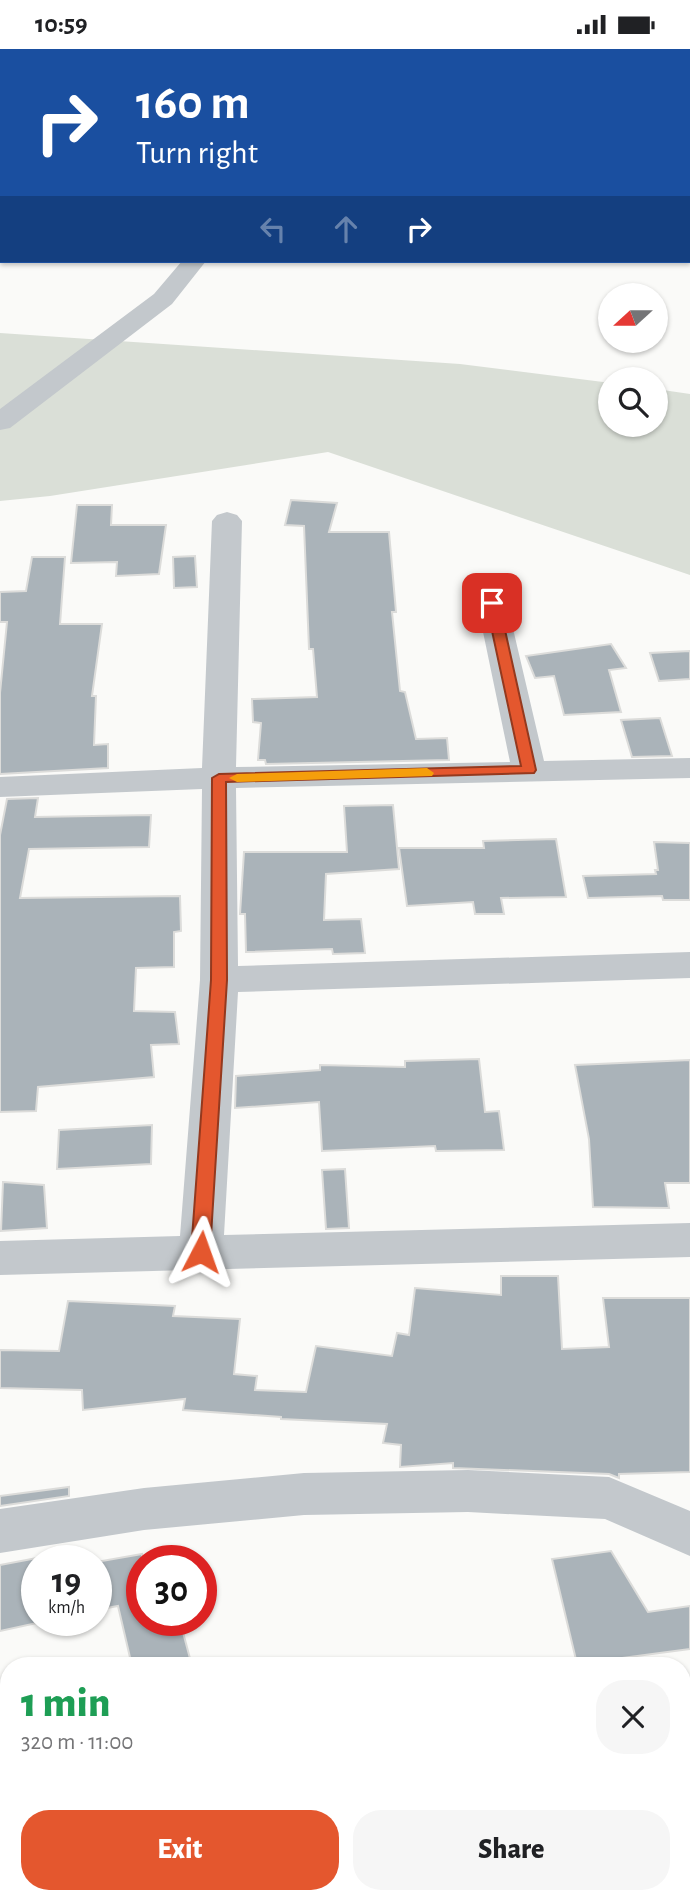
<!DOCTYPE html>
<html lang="en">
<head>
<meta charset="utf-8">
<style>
	body { margin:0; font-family:"Alegreya Sans",sans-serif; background:#f6f6f6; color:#202124; height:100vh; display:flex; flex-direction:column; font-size:26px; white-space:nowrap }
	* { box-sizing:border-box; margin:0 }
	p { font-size:23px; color:#757577 }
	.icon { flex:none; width:38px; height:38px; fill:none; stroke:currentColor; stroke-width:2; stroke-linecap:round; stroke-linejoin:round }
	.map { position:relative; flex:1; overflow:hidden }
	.side { position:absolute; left:0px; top:1608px; width:691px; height:247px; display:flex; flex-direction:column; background:#fff; border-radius:28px 28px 0 0; box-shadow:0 2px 5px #0004 }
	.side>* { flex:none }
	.banner { position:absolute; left:0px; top:0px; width:691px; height:214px; box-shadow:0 2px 5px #0004; background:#1a4fa0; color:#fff; overflow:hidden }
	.needle { width:46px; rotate:249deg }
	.tools { position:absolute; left:598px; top:234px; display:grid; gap:14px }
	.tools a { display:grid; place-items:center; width:70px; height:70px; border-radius:50%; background:#fff; box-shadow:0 2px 5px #0004; font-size:35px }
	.speed { position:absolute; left:21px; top:1496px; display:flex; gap:14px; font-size:35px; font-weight:700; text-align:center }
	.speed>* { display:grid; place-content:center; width:91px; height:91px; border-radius:50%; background:#fff; box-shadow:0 2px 5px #0004; line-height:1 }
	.speed small { font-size:18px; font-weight:400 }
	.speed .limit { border:10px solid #d22; background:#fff; color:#111 }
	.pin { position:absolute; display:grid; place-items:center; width:60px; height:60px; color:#fff; margin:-30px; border-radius:14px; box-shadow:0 4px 10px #0006 }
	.me { position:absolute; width:77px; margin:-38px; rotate:4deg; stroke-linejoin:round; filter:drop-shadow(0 0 5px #0008) }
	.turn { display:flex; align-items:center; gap:24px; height:147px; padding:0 21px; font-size:32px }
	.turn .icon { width:91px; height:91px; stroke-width:2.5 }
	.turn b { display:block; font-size:49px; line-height:60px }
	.lanes { display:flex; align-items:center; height:66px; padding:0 21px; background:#0003; justify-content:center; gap:35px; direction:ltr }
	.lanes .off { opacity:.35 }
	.round { display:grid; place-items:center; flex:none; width:74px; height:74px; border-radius:28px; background:#f6f6f6 }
	.overview { display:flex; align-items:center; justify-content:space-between; height:119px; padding:0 21px }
	h1 { font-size:42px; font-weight:800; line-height:52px; color:#1e9e55 }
	.cta { display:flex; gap:14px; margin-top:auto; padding:14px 21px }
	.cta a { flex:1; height:80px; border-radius:28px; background:#e4572e; color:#fff; font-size:28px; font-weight:800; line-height:80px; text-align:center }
	.cta a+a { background:#f6f6f6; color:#202124 }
	.status { display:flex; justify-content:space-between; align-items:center; height:49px; padding:0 35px; background:#fff; direction:ltr }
	.status svg { height:19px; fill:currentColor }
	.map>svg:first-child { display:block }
	.green { fill:#dadfd7 }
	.building { fill:#aab3b9; stroke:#dcdcda; stroke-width:2 }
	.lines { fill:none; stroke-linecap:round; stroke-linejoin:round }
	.minor { fill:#c3c8cc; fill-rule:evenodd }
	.route { fill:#e4572e; stroke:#94391e; stroke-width:2 }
	.slow { fill:#f59e0b }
</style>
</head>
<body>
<div class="status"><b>10:59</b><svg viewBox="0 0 49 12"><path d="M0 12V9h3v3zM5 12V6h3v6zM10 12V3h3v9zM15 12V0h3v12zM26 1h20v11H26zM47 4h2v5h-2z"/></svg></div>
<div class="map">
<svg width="690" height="1854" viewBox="0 0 690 1854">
	<rect width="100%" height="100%" fill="#fafaf8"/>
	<polygon class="green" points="0,284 460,315 611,334 611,376 656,376 656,340 690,345 690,526 328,403 50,447 0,452"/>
	<g class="building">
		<polygon points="291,451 337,454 329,483 389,483 396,563 392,563 400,642 405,643 416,690 447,689 449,711 266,715 265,711 258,711 261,674 253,673 252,650 317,648 313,600 309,600 304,477 285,476"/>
		<polygon points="77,456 112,456 111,476 166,476 159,525 116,527 117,513 71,514"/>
		<polygon points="195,507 197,538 174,539 173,508"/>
		<polygon points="32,508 65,508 60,575 102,575 92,647 96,647 94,696 108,695 108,719 0,725 0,644 7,573 0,573 0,543 26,542"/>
		<polygon points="611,595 626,619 609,621 621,663 564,666 554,627 535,629 526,607"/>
		<polygon points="690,602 690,630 659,632 650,604"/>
		<polygon points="660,669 672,707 632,708 621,671"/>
		<polygon points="38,749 35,768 151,766 149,798 29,800 20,849 180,847 181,882 174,883 174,918 136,919 134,962 175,963 179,995 151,996 154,1028 38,1038 36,1062 0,1063 0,786 7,750"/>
		<polygon points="393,756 399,820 326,825 324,871 361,870 365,904 333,905 332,900 246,903 245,865 240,865 244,803 347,803 344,757"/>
		<polygon points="556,790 566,848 501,849 504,865 475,865 473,853 407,857 399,799 484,799 483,792"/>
		<polygon points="654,793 690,794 690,851 663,851 662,847 588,849 583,827 656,825 655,821 658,821"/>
		<polygon points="479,1010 485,1063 499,1062 504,1101 436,1102 435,1097 322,1102 319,1053 235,1059 236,1027 320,1021 320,1016 405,1018 405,1012"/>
		<polygon points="690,1011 690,1134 665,1134 669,1159 593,1158 589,1090 575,1016"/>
		<polygon points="152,1076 151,1115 57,1120 59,1081"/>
		<polygon points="345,1120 349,1179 326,1180 322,1121"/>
		<polygon points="3,1133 44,1136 47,1179 1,1182"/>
		<polygon points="501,1227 558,1227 562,1300 609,1298 603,1249 690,1249 690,1423 619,1425 619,1429 609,1425 453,1419 453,1414 400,1418 401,1396 383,1394 387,1375 281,1370 281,1368 183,1361 185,1350 83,1361 82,1341 0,1339 0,1301 59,1302 68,1252 175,1257 173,1267 240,1270 234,1325 257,1327 255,1341 306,1343 316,1297 392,1307 397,1284 409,1286 415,1239 501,1246"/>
		<polygon points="69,1438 69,1447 0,1457 0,1447"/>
		<polygon points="611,1502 648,1563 690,1557 690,1600 577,1615 552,1510"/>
		<polygon points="142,1505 142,1572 180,1572 192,1617 132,1617 118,1557 96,1561 96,1513"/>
		<polygon points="37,1509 37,1574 0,1582 0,1516"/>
	</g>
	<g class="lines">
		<g class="minor">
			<polygon points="148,0 168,0 146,2"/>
			<polygon points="338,0 358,0 336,2"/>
			<polygon points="525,0 545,0 524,2"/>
			<polygon points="2,166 2,181 0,181 0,167"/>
			<polygon points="182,212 206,212 172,255 10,379 0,381 0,360 154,245"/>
			<polygon points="227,463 237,466 242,472 236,718 510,713 477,554 481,547 492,545 503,547 507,554 544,712 690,709 690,729 236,739 238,917 690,903 690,929 238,943 224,1186 690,1174 690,1208 0,1226 0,1192 180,1187 200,931 202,740 0,748 0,728 202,719 212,472 217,466"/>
			<polygon points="468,1421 609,1428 690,1462 690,1507 605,1470 468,1463 304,1466 144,1481 0,1504 0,1460 144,1439 304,1424"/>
		</g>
	</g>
	<polygon class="route" points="492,551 499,554 536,721 534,724 226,733 227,931 210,1203 207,1208 194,1208 191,1203 211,931 212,729 219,725 521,717 486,554"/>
	<polygon class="slow" points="427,719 434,724 432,727 237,733 229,729 237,725"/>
</svg>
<div class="tools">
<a><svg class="needle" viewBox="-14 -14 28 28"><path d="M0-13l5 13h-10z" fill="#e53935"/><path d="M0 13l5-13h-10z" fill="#757577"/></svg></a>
<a><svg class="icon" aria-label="search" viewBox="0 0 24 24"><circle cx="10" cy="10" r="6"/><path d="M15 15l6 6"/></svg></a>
</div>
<div class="speed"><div>19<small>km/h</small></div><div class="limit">30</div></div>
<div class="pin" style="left:492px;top:554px;background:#d93025"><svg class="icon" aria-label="arrive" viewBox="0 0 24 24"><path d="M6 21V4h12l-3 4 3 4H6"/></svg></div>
<svg class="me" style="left:201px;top:1203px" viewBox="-20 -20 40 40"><path d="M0-17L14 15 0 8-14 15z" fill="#e4572e" stroke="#fff" stroke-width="4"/></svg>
<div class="banner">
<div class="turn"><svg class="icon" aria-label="right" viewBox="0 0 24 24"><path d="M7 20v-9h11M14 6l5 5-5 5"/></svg><div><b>160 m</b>Turn right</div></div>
<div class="lanes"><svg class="icon off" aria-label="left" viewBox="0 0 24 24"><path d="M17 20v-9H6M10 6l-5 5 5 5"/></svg><svg class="icon off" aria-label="ahead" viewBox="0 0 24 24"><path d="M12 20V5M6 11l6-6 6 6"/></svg><svg class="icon" aria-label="right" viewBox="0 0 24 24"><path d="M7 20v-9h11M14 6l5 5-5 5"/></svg></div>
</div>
<section class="side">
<div class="overview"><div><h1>1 min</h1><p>320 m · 11:00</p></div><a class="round"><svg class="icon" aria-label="close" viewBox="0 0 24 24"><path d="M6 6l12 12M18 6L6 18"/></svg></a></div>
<div class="cta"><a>Exit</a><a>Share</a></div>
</section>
</div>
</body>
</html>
